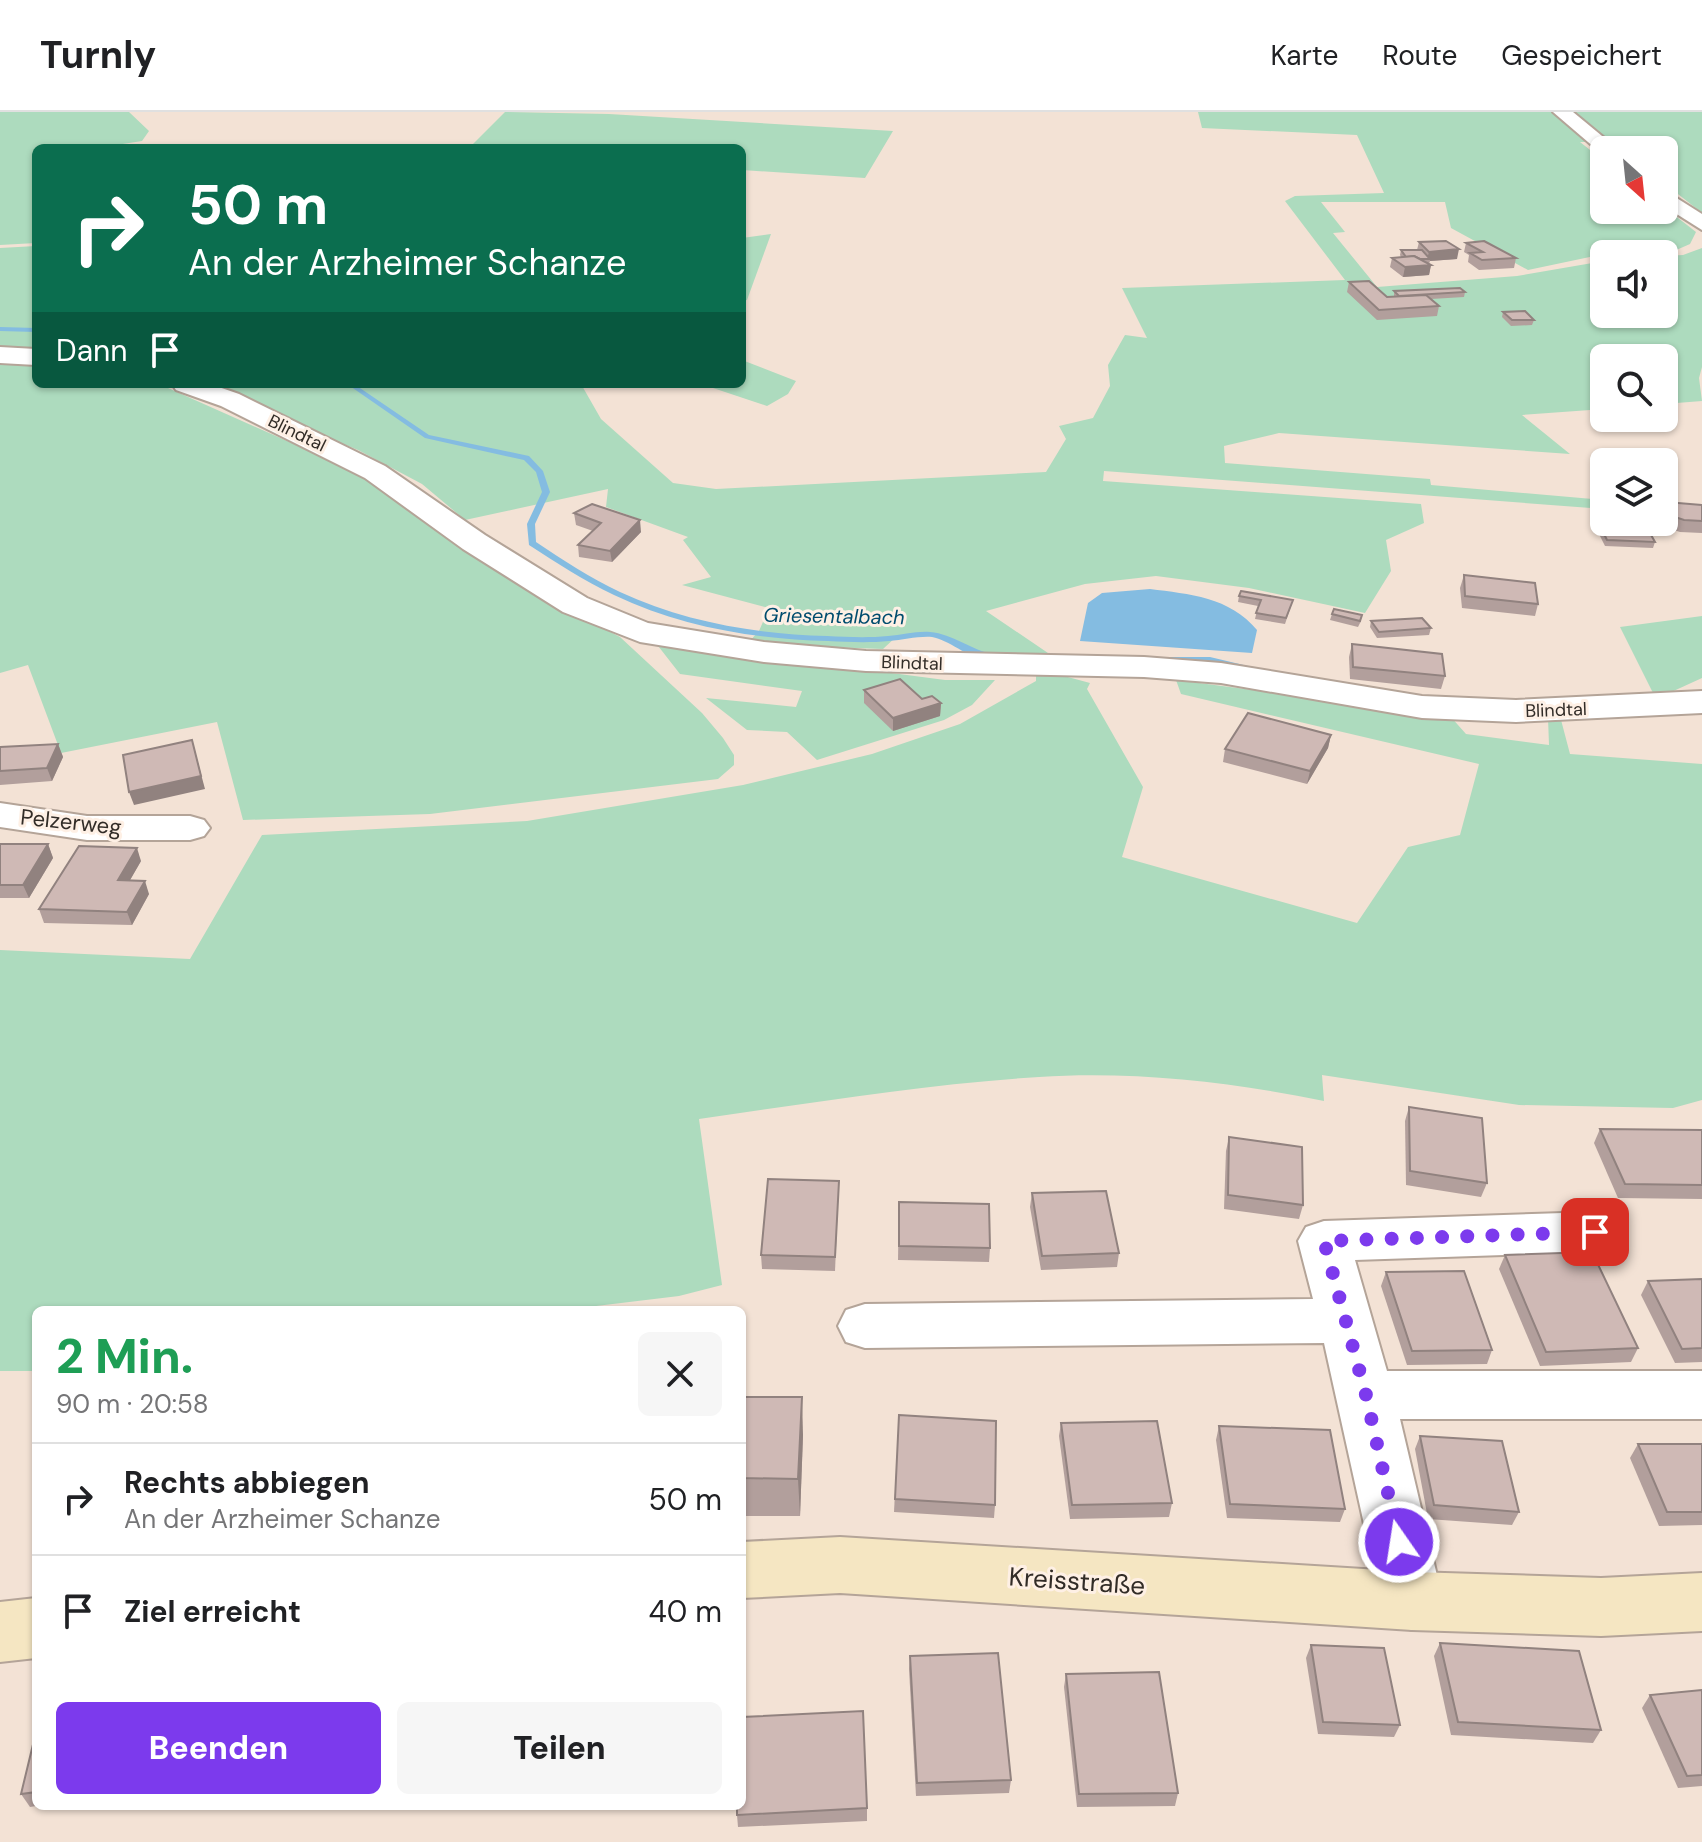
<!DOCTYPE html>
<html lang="de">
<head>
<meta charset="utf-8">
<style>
	body { margin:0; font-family:"DM Sans",sans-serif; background:#f6f6f6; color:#202124; height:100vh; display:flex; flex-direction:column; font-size:30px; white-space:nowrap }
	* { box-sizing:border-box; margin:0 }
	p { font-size:26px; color:#757577 }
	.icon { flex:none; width:44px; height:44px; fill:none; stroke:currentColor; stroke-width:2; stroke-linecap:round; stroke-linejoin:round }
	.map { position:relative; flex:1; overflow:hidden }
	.side { position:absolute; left:32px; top:1194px; width:714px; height:504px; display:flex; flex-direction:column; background:#fff; border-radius:12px; box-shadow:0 2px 6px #0004 }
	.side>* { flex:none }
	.banner { position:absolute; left:32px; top:32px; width:714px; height:244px; border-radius:12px; box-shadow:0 2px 6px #0004; background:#0b6e4f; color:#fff; overflow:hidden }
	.needle { width:52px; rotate:153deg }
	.controls { position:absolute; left:1590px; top:24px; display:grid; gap:16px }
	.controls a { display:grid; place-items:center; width:88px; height:88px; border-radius:12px; background:#fff; box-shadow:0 2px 6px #0004; font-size:40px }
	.pin { position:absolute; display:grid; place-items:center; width:68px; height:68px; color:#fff; margin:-34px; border-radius:16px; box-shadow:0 4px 12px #0006 }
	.me { position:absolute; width:88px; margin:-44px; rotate:347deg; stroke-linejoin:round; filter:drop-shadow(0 0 6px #0008) }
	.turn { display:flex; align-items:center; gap:28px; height:168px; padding:0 24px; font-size:36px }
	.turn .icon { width:104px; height:104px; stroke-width:2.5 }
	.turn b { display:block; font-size:56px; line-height:68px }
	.then { display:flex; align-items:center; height:76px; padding:0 24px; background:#0003; gap:16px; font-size:30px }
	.round { display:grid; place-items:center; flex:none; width:84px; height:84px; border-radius:12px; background:#f6f6f6 }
	.summary { display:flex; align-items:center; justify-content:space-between; height:136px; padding:0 24px }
	h1 { font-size:48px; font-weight:800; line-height:60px; color:#1e9e55 }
	.cta { display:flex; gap:16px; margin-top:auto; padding:16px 24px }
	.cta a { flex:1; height:92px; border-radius:12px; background:#7c3aed; color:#fff; font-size:32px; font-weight:800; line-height:92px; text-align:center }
	.cta a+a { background:#f6f6f6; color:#202124 }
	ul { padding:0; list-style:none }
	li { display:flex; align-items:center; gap:24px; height:112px; padding:0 24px; border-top:2px solid #e0e0e0 }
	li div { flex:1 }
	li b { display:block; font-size:30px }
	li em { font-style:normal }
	header { display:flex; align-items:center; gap:48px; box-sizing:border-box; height:112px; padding:0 40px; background:#fff; border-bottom:2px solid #e0e0e0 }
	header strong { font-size:38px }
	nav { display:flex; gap:44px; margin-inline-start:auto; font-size:28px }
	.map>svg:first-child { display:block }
	.green { fill:#addbbe }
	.water { fill:#84bce1 }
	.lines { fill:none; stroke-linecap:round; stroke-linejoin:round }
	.stream { fill:#84bce1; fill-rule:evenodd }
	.street-casing { stroke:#b4a498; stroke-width:4 }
	.secondary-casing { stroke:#b4a498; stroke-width:4 }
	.street { fill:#fff; fill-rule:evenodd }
	.secondary { fill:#f5e6c2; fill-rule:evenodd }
	.wall { fill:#b29f9c }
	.shaded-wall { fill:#91827f }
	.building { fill:#cfb9b5; stroke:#91827f; stroke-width:2 }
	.route { stroke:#7c3aed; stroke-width:14; stroke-dasharray:0 25.2 }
	.labels { text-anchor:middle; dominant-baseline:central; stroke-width:6; stroke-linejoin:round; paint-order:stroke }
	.far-street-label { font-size:18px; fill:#322c27; stroke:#fef0e5 }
	.far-water-label { font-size:20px; font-style:italic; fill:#004c6e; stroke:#fef0e5 }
	.street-label { font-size:22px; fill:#322c27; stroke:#fef0e5 }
	.near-street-label { font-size:26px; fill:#322c27; stroke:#fef0e5 }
</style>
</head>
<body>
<header>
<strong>Turnly</strong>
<nav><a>Karte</a><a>Route</a><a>Gespeichert</a></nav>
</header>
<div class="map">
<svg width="1702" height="1730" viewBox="0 0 1702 1730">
	<rect width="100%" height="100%" fill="#f3e2d5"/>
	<g class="green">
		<polygon points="0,0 129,0 149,19 142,29 97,36 36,36 36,131 0,133"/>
		<polygon points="505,0 609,2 893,19 865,66 742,58 742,36 470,35"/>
		<polygon points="1198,0 1702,0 1702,101 1664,71 1664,38 1622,38 1612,30 1580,30 1604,49 1604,98 1664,95 1696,120 1690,132 1674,139 1604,142 1528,158 1451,116 1445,90 1321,90 1345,120 1333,121 1377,175 1517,164 1604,149 1604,202 1664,202 1664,144 1683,143 1702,136 1702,255 1699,266 1702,289 1664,292 1664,246 1604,246 1604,297 1522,303 1570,342 1279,321 1224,334 1225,351 1430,367 1431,373 1604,388 1604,397 1104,359 1103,369 1421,392 1424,411 1386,428 1391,459 1365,501 1249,476 1156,464 1085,472 986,499 1048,541 984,542 936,521 897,524 883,537 747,532 759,519 769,496 682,473 711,465 683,428 688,425 606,395 608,377 465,408 422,372 358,338 198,272 581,272 601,307 673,371 716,377 1046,360 1066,327 1059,314 1093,306 1110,274 1108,253 1125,223 1147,226 1122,176 1345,168 1285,89 1295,84 1384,81 1357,23 1202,16"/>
		<polygon points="771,122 747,188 742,189 742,126"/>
		<polygon points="36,134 36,243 0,240 0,136"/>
		<polygon points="0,246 36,250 36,272 159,272 359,361 564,496 620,525 702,601 723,626 734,643 734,653 718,667 430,702 243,708 217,610 61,641 28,553 0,561"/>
		<polygon points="742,248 796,269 788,282 767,294 701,272 742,272"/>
		<polygon points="1702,504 1702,566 1656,587 1620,515"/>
		<polygon points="655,530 945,568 995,568 972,593 944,608 817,648 787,620 747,618 706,586 796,595 802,579 680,562"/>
		<path d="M1036,560L1053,561L1090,571L1087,577L1143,675L1122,745L1357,811L1408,735L1460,723L1479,652L1181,582L1176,568L1450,604L1466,622L1549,633L1548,606L1560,604L1570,642L1702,652V988L1673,996L1519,993L1322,963L1324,989C1231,970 1134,959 1039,965C925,972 812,991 699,1007L722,1173L679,1184L563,1198H36V1259H0V838L190,847L262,723L527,709L743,673L872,642L960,612L1036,569Z"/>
	</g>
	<path class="water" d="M1150,477C1189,482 1230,485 1257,518L1252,541L1080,529L1088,491L1102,481Z"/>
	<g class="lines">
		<g class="stream">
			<polygon points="0,215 36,216 36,220 0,219"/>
			<path d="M347,272H354L429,323L529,344L543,359L550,380L535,412L536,430C563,448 590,466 620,480C685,510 755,522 827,524C847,525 868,526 888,524C902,523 916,519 930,520C953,522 971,538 993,542L994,544C975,554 952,528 932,525C918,524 903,528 889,529C869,531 848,530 828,529C754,527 681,515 614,483C584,469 557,451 529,433L527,412L542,380L536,360L524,348L425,326Z"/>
			<polygon points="1164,545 1210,545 1252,555 1253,557 1249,560 1210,551 1161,550 1160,548"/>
		</g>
		<defs>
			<g id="street">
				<polygon points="1553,0 1573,0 1619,38 1604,38 1602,42"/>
				<polygon points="1664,78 1702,102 1702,118 1664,94"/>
				<polygon points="0,235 36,237 36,253 0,251"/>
				<polygon points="172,272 210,272 239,282 385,354 485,423 587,486 648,511 764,530 866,539 1144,545 1221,551 1422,584 1516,588 1702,579 1702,601 1516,610 1422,606 1221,571 1144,565 866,559 764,550 640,530 563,500 463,437 365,366 221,294 176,278"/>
				<polygon points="0,691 87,704 190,704 204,708 210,716 204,724 190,728 87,728 0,715"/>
				<polygon points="1595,1100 1613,1106 1621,1120 1613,1134 1595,1140 1355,1148 1387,1259 1702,1259 1702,1307 1400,1307 1443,1489 1434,1510 1412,1518 1390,1510 1381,1489 1324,1231 865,1236 846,1230 838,1214 846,1198 865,1192 1313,1187 1298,1129 1306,1115 1324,1109"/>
			</g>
			<g id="secondary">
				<polygon points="840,1425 1412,1460 1601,1466 1702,1461 1702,1519 1601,1524 1412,1518 840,1481 742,1486 742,1430"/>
				<polygon points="36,1486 36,1546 0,1550 0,1490"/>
			</g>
		</defs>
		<use href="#street" class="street-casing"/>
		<use href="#secondary" class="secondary-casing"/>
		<use href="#street" class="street"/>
		<use href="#secondary" class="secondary"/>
	</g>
	<g class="wall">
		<polygon points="1419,130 1457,147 1430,149 1429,152 1431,153 1429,163 1403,165 1390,155 1392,146 1401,145 1400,143 1401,138 1417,138"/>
		<polygon points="1466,131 1516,146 1514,156 1479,158 1468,150 1469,143 1464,140"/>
		<polygon points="1349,170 1387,185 1394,185 1394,179 1465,180 1464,185 1431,187 1439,194 1437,204 1377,208 1347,180"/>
		<polygon points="1503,200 1534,208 1532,213 1511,214 1502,205"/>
		<polygon points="1666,390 1702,393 1702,421 1680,420 1671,417 1664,405 1664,395"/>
		<polygon points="574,401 641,420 612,450 579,445 578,433 593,419 576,413"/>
		<polygon points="1599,412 1655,430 1653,436 1605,434 1597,418"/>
		<polygon points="1464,463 1538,492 1535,504 1462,496 1460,476"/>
		<polygon points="1239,484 1293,488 1285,512 1255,507 1258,494 1238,490"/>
		<polygon points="1332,502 1361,509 1358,515 1330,508"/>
		<polygon points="1371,509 1431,516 1429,523 1377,526 1370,515"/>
		<polygon points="1352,532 1445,564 1441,577 1350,567 1349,545"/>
		<polygon points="864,578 922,587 941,591 940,604 893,619 864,591"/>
		<polygon points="1331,623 1328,636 1307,672 1223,650 1225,637"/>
		<polygon points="58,632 63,645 52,669 0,673 0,635"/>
		<polygon points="0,732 48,732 53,746 29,786 0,786"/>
		<polygon points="141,749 130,768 149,782 132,813 44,811 39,797"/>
		<polygon points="1409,995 1487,1071 1481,1085 1406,1073 1405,1009"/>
		<polygon points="1600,1017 1702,1018 1702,1087 1618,1086 1594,1031"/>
		<polygon points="1229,1025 1303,1093 1299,1107 1224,1097 1226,1039"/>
		<polygon points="839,1069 835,1159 762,1157 761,1143"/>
		<polygon points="1032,1081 1119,1141 1117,1155 1041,1158 1030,1095"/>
		<polygon points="899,1090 990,1136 989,1150 898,1148"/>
		<polygon points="1505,1143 1638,1236 1631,1250 1540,1254 1499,1157"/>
		<polygon points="1386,1160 1492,1238 1487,1252 1407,1253 1381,1174"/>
		<polygon points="1702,1167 1702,1250 1675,1251 1641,1183 1648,1169"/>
		<polygon points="742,1285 803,1323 800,1404 742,1404"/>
		<polygon points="899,1303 995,1393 994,1406 894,1400"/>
		<polygon points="1061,1311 1172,1391 1169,1405 1070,1407 1059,1324"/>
		<polygon points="1219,1314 1345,1397 1340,1410 1227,1406 1216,1328"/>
		<polygon points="1420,1324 1519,1400 1512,1413 1428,1407 1415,1337"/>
		<polygon points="1638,1332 1702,1332 1702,1413 1659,1414 1630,1346"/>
		<polygon points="1440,1531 1601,1618 1593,1631 1451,1623 1434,1544"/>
		<polygon points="1311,1533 1400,1613 1394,1625 1318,1622 1306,1546"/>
		<polygon points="910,1544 1011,1668 1009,1681 916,1684 909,1557"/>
		<polygon points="1066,1562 1178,1681 1175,1694 1077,1695 1064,1575"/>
		<polygon points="1702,1578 1702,1674 1678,1676 1642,1596 1650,1583"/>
		<polygon points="36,1620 36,1694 30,1695 21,1682"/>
		<polygon points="867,1696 867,1709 738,1715 737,1703"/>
	</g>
	<g class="shaded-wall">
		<polygon points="1459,137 1457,147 1430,149 1430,147 1427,147 1429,140"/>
		<polygon points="1431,153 1429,163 1403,165 1405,155"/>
		<polygon points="640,408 641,420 612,450 610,439"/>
		<polygon points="941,591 940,604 893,619 893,606"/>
		<polygon points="1331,623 1328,636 1307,672 1310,659"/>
		<polygon points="192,628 205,677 134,693 129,680"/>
		<polygon points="58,632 63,645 52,669 47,656"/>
		<polygon points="48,732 53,746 29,786 23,773"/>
		<polygon points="137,736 141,749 122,782 118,768"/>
		<polygon points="145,769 149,782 132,813 127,800"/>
		<polygon points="802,1285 803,1323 800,1404 798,1367"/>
	</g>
	<g class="building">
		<polygon points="1446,129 1459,137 1429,140 1419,130"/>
		<polygon points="1484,129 1516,146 1482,148 1470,141 1483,140 1466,131"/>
		<polygon points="1401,138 1422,138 1430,147 1420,147 1414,144 1406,145"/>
		<polygon points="1414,144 1431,153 1405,155 1392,146"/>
		<polygon points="1369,169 1387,185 1426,183 1439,194 1379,198 1349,170"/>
		<polygon points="1460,176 1465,180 1399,184 1394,179"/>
		<polygon points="1525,199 1534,208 1512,208 1503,200"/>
		<polygon points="1666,390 1702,393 1702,409 1684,408 1675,405"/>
		<polygon points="592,392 640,408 610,439 578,433 601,411 574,401"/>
		<polygon points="1599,412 1646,414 1655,430 1607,428"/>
		<polygon points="1464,463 1535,471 1538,492 1465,484"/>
		<polygon points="1241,479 1293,488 1286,506 1256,501 1261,488 1239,484"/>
		<polygon points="1334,497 1362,503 1360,509 1332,502"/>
		<polygon points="1422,506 1431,516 1379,520 1371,509"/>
		<polygon points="1352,532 1442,542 1445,564 1353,555"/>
		<polygon points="900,567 922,587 932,584 941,591 893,606 864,578"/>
		<polygon points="1248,601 1331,623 1310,659 1225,637"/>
		<polygon points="192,628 201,664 129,680 123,643"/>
		<polygon points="58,632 47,656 0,659 0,635"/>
		<polygon points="0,732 48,732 23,773 0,773"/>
		<polygon points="79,734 137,736 118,768 145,769 127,800 39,797"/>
		<polygon points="1409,995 1482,1006 1487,1071 1410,1059"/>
		<polygon points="1600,1017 1702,1018 1702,1073 1625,1072"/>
		<polygon points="1229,1025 1302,1035 1303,1093 1228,1083"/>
		<polygon points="768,1067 839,1069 835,1145 761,1143"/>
		<polygon points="1106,1079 1119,1141 1042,1144 1032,1081"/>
		<polygon points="899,1090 989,1092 990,1136 899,1134"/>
		<polygon points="1592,1140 1638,1236 1546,1240 1505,1143"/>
		<polygon points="1464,1159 1492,1238 1412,1239 1386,1160"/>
		<polygon points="1702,1167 1702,1236 1682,1237 1648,1169"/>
		<polygon points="742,1285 802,1285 798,1367 742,1366"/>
		<polygon points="899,1303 996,1309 995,1393 895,1387"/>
		<polygon points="1157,1309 1172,1391 1072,1393 1061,1311"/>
		<polygon points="1219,1314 1330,1318 1345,1397 1230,1392"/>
		<polygon points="1420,1324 1502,1329 1519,1400 1434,1393"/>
		<polygon points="1638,1332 1702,1332 1702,1400 1667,1400"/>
		<polygon points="1440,1531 1579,1539 1601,1618 1458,1610"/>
		<polygon points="1311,1533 1384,1536 1400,1613 1323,1610"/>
		<polygon points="998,1541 1011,1668 917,1671 910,1544"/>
		<polygon points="1159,1560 1178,1681 1079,1682 1066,1562"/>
		<polygon points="1702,1578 1702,1663 1687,1664 1650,1583"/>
		<polygon points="863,1599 867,1696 737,1703 737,1694 742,1694 742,1605"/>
		<polygon points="36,1620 36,1680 21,1682"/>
	</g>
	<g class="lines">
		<polyline class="route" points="1399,1430 1366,1283 1324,1129 1595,1120"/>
	</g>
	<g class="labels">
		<g class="far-street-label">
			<text transform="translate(297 321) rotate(26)">Blindtal</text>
			<text transform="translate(912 551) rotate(2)">Blindtal</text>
			<text transform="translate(1556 598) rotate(-2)">Blindtal</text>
		</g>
		<g class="far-water-label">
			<text transform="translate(834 504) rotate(1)">Griesentalbach</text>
		</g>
		<g class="street-label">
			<text transform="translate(71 710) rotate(6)">Pelzerweg</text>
		</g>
		<g class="near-street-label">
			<text transform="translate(1077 1469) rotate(4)">Kreisstraße</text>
		</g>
	</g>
</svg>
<div class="controls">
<a><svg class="needle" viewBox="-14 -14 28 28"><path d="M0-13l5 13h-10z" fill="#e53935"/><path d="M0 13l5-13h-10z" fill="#757577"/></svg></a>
<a><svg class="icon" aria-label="sound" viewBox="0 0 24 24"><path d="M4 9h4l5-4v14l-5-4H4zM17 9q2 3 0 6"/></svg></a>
<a><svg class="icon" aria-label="search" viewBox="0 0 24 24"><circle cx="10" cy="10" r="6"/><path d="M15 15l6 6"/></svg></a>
<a><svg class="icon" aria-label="layers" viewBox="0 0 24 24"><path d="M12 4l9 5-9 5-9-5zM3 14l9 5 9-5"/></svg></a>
</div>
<div class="pin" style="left:1595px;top:1120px;background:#d93025"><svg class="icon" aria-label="arrive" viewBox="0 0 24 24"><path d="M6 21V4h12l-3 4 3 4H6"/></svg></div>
<svg class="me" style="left:1399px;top:1430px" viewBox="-20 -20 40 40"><circle r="17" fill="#7c3aed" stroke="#fff" stroke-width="3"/><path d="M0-11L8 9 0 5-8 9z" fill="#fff"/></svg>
<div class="banner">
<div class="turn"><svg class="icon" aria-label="right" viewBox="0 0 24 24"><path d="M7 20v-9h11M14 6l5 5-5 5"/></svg><div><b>50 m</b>An der Arzheimer Schanze</div></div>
<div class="then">Dann<svg class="icon" aria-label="arrive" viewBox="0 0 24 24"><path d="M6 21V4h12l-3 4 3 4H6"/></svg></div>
</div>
<section class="side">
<div class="summary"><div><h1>2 Min.</h1><p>90 m · 20:58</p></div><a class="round"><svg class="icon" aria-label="close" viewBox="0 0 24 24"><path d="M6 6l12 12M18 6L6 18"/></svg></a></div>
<ul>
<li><svg class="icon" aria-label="right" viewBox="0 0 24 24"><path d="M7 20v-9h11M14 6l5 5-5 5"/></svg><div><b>Rechts abbiegen</b><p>An der Arzheimer Schanze</p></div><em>50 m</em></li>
<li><svg class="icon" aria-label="arrive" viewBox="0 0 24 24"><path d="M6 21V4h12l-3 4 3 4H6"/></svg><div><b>Ziel erreicht</b></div><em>40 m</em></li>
</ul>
<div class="cta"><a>Beenden</a><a>Teilen</a></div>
</section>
</div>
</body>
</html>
